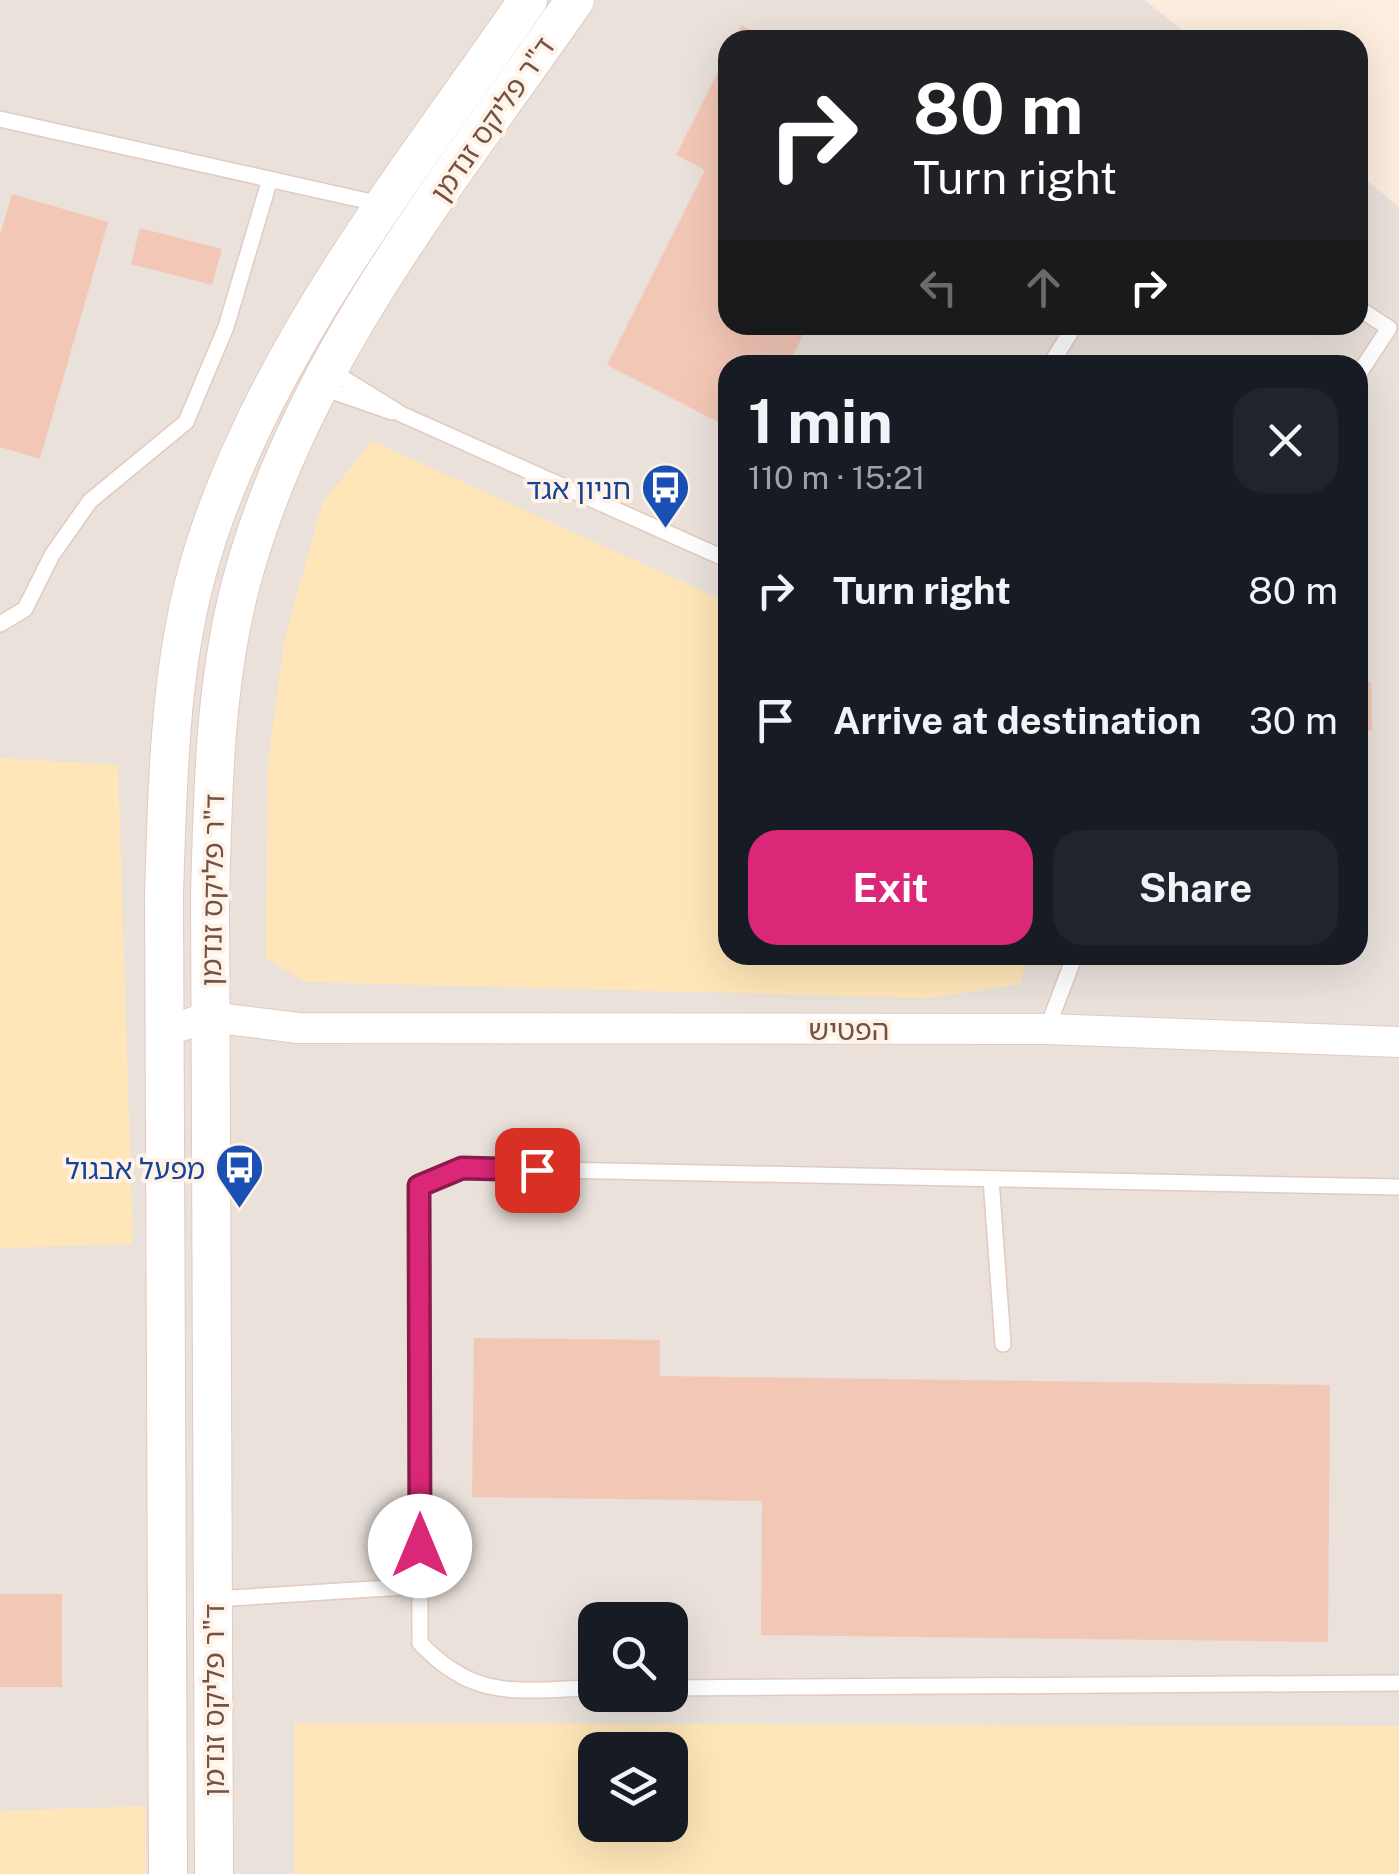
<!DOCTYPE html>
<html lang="en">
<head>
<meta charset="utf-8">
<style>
	body { margin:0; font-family:"Public Sans","Noto Sans Hebrew",sans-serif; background:#20242c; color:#f1f3f6; height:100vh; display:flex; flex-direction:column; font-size:38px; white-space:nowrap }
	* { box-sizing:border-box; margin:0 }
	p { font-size:32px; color:#9ea1a6 }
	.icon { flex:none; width:55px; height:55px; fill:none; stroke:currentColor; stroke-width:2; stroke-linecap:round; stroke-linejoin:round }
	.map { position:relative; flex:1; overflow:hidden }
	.side { position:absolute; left:718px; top:355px; width:650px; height:610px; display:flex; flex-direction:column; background:#171b24; border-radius:30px; box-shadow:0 10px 40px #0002 }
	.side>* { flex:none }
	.banner { position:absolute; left:718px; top:30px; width:650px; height:305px; border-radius:30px; box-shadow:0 10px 40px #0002; background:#202124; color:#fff; overflow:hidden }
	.tools { position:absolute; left:578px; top:1602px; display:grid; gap:20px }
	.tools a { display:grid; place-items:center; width:110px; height:110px; border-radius:20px; background:#171b24; box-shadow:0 10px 40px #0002; font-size:50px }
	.pin { position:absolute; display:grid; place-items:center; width:85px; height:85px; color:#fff; margin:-42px; border-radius:20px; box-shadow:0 5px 15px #0006 }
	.me { position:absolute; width:110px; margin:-55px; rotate:0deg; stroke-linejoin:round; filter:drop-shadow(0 0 8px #0008) }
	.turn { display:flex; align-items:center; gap:35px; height:210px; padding:0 30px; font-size:45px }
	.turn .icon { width:130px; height:130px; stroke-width:2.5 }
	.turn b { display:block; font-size:70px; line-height:85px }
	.lanes { display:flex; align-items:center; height:95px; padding:0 30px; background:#0003; justify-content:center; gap:50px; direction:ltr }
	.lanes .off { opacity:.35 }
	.round { display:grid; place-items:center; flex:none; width:105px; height:105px; border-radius:30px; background:#20242c }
	.summary { display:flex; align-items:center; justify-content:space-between; height:170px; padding:0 30px }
	h1 { font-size:60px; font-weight:700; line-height:75px }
	.primary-button { display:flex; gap:20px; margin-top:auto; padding:20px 30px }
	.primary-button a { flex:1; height:115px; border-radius:30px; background:#db2777; color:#fff; font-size:40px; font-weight:700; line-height:115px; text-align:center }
	.primary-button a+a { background:#20242c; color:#f1f3f6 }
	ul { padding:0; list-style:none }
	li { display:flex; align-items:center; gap:30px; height:130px; padding:0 30px }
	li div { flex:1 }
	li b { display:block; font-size:38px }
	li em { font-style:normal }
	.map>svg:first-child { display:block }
	.industrial { fill:#eae1db; fill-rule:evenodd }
	.sand { fill:#fee6b8; fill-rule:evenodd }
	.building { fill:#f3c7b6 }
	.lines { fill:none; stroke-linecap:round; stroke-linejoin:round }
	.service-casing { stroke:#e3cabe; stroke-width:18 }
	.minor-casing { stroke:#e3cabe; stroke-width:32 }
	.tertiary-casing { stroke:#e3cabe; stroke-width:40 }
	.service { stroke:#fff; stroke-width:15 }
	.minor { stroke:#fff; stroke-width:30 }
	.tertiary { stroke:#fff; stroke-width:38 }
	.route-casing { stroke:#8e194d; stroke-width:25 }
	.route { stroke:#db2777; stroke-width:18 }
	.labels { text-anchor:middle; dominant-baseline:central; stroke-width:8; stroke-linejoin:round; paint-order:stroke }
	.street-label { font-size:28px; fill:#735146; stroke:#fff2e6 }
	.transit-label { font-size:28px; fill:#164399; stroke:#fff2e6; text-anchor:end }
</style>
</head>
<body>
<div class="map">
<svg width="1399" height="1874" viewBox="0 0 1399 1874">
	<rect width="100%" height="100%" fill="#fdeddf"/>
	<path class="industrial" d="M0,0H1145L1194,40H728V325H1358V173L1399,207V1874H0ZM728,365H1358V955H728ZM595,1620H670V1695H595ZM595,1750H670V1825H595Z"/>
	<g class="sand">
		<polygon points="372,441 727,602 728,955 1026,955 1021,984 928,998 305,982 266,958 268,761 285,636 323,502"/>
		<polygon points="0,758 118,765 133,1244 0,1248"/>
		<path d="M294,1723L1399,1726V1874H294ZM595,1750H670V1825H595Z"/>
		<polygon points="146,1806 146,1874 0,1874 0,1811"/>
	</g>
	<g class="building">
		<polygon points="741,25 769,40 734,40"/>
		<polygon points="728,52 728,325 808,325 788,365 728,365 728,427 607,365 705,170 676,155"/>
		<polygon points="12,194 108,222 40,459 0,447 0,235"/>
		<polygon points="140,228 222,249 212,285 131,264"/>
		<polygon points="1358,681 1371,681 1372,730 1358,731"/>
		<polygon points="474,1338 660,1340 660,1376 1330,1385 1328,1642 761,1635 762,1501 472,1497"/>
		<rect x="0" y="1594" width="62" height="93"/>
	</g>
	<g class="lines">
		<defs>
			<g id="service">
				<polyline points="0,119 385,205"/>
				<polyline points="1358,308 1389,328 1358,375"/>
				<polyline points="1050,365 1075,325"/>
				<polyline points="330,370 401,414 728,560"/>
				<polyline points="320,387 392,412"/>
				<polyline points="0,624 25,609 52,555 90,501 186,422 226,327 270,179"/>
				<polyline points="1047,1029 1075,955"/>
				<polyline points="991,1179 1003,1344"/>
				<polyline points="215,1599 420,1586"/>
				<path d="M595,1688C519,1689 477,1703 420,1643L419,1187L461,1168L1399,1187"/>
				<polyline points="670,1688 1399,1683"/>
			</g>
			<polyline id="minor" points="165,1031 210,1017 298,1028 1047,1029 1399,1042"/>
			<g id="tertiary">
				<path d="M168,1874L164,894C168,774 169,649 209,533C276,336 411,169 528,0"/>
				<path d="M214,1874L210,895C213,794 214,694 238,595C294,370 445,187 575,0"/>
			</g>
		</defs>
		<use href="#service" class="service-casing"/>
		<use href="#minor" class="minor-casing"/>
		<use href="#tertiary" class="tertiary-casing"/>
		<use href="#service" class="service"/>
		<use href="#minor" class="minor"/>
		<use href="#tertiary" class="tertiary"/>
	</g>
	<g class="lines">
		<defs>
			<polyline id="route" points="420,1546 419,1186 462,1168 537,1170"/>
		</defs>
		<use href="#route" class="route-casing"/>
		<use href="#route" class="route"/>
	</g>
	<defs>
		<symbol id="bus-pin" viewBox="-11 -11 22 30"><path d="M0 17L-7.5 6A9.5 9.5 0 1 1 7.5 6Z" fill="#1a4fb4" stroke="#fff2e6"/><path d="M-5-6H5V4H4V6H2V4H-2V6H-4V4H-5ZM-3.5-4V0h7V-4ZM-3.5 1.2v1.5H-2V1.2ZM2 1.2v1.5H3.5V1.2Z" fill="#fff"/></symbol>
	</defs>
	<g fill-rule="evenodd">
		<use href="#bus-pin" x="638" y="460" width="55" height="75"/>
		<use href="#bus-pin" x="212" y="1140" width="55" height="75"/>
	</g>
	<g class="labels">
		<g class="street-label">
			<text transform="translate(492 119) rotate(-55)">ד"ר פליקס זנדמן</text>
			<text transform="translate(212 890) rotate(-89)">ד"ר פליקס זנדמן</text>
			<text x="849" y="1029">הפטיש</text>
			<text transform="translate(213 1700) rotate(-90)">ד"ר פליקס זנדמן</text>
		</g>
		<g class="transit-label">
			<text x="631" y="488">חניון אגד</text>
			<text x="205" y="1168">מפעל אבגול</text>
		</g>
	</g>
</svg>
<div class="tools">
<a><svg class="icon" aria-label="search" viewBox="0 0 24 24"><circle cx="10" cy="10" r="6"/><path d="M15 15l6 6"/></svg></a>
<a><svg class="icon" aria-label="layers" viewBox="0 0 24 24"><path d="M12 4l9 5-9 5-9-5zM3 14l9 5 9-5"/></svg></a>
</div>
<div class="pin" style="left:537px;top:1170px;background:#d93025"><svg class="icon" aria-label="arrive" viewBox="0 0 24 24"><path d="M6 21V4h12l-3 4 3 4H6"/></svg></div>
<svg class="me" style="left:420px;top:1546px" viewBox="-20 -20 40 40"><circle r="19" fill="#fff"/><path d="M0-13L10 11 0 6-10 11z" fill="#db2777"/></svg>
<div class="banner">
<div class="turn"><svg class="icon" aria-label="right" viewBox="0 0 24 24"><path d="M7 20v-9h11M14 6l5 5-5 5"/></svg><div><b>80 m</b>Turn right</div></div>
<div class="lanes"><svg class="icon off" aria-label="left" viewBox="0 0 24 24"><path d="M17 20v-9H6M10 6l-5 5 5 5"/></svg><svg class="icon off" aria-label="ahead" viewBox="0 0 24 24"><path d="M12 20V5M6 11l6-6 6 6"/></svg><svg class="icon" aria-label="right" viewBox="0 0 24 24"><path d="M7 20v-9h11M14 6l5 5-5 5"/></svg></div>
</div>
<section class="side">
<div class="summary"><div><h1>1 min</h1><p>110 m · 15:21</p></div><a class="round"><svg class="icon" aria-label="close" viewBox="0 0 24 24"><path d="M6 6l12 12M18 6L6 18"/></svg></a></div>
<ul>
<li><svg class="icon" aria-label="right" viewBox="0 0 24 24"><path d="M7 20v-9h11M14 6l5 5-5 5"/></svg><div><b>Turn right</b></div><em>80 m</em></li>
<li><svg class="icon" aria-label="arrive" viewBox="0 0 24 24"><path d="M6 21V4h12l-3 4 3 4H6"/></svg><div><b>Arrive at destination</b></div><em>30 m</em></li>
</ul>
<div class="primary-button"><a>Exit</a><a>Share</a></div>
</section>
</div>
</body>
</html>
